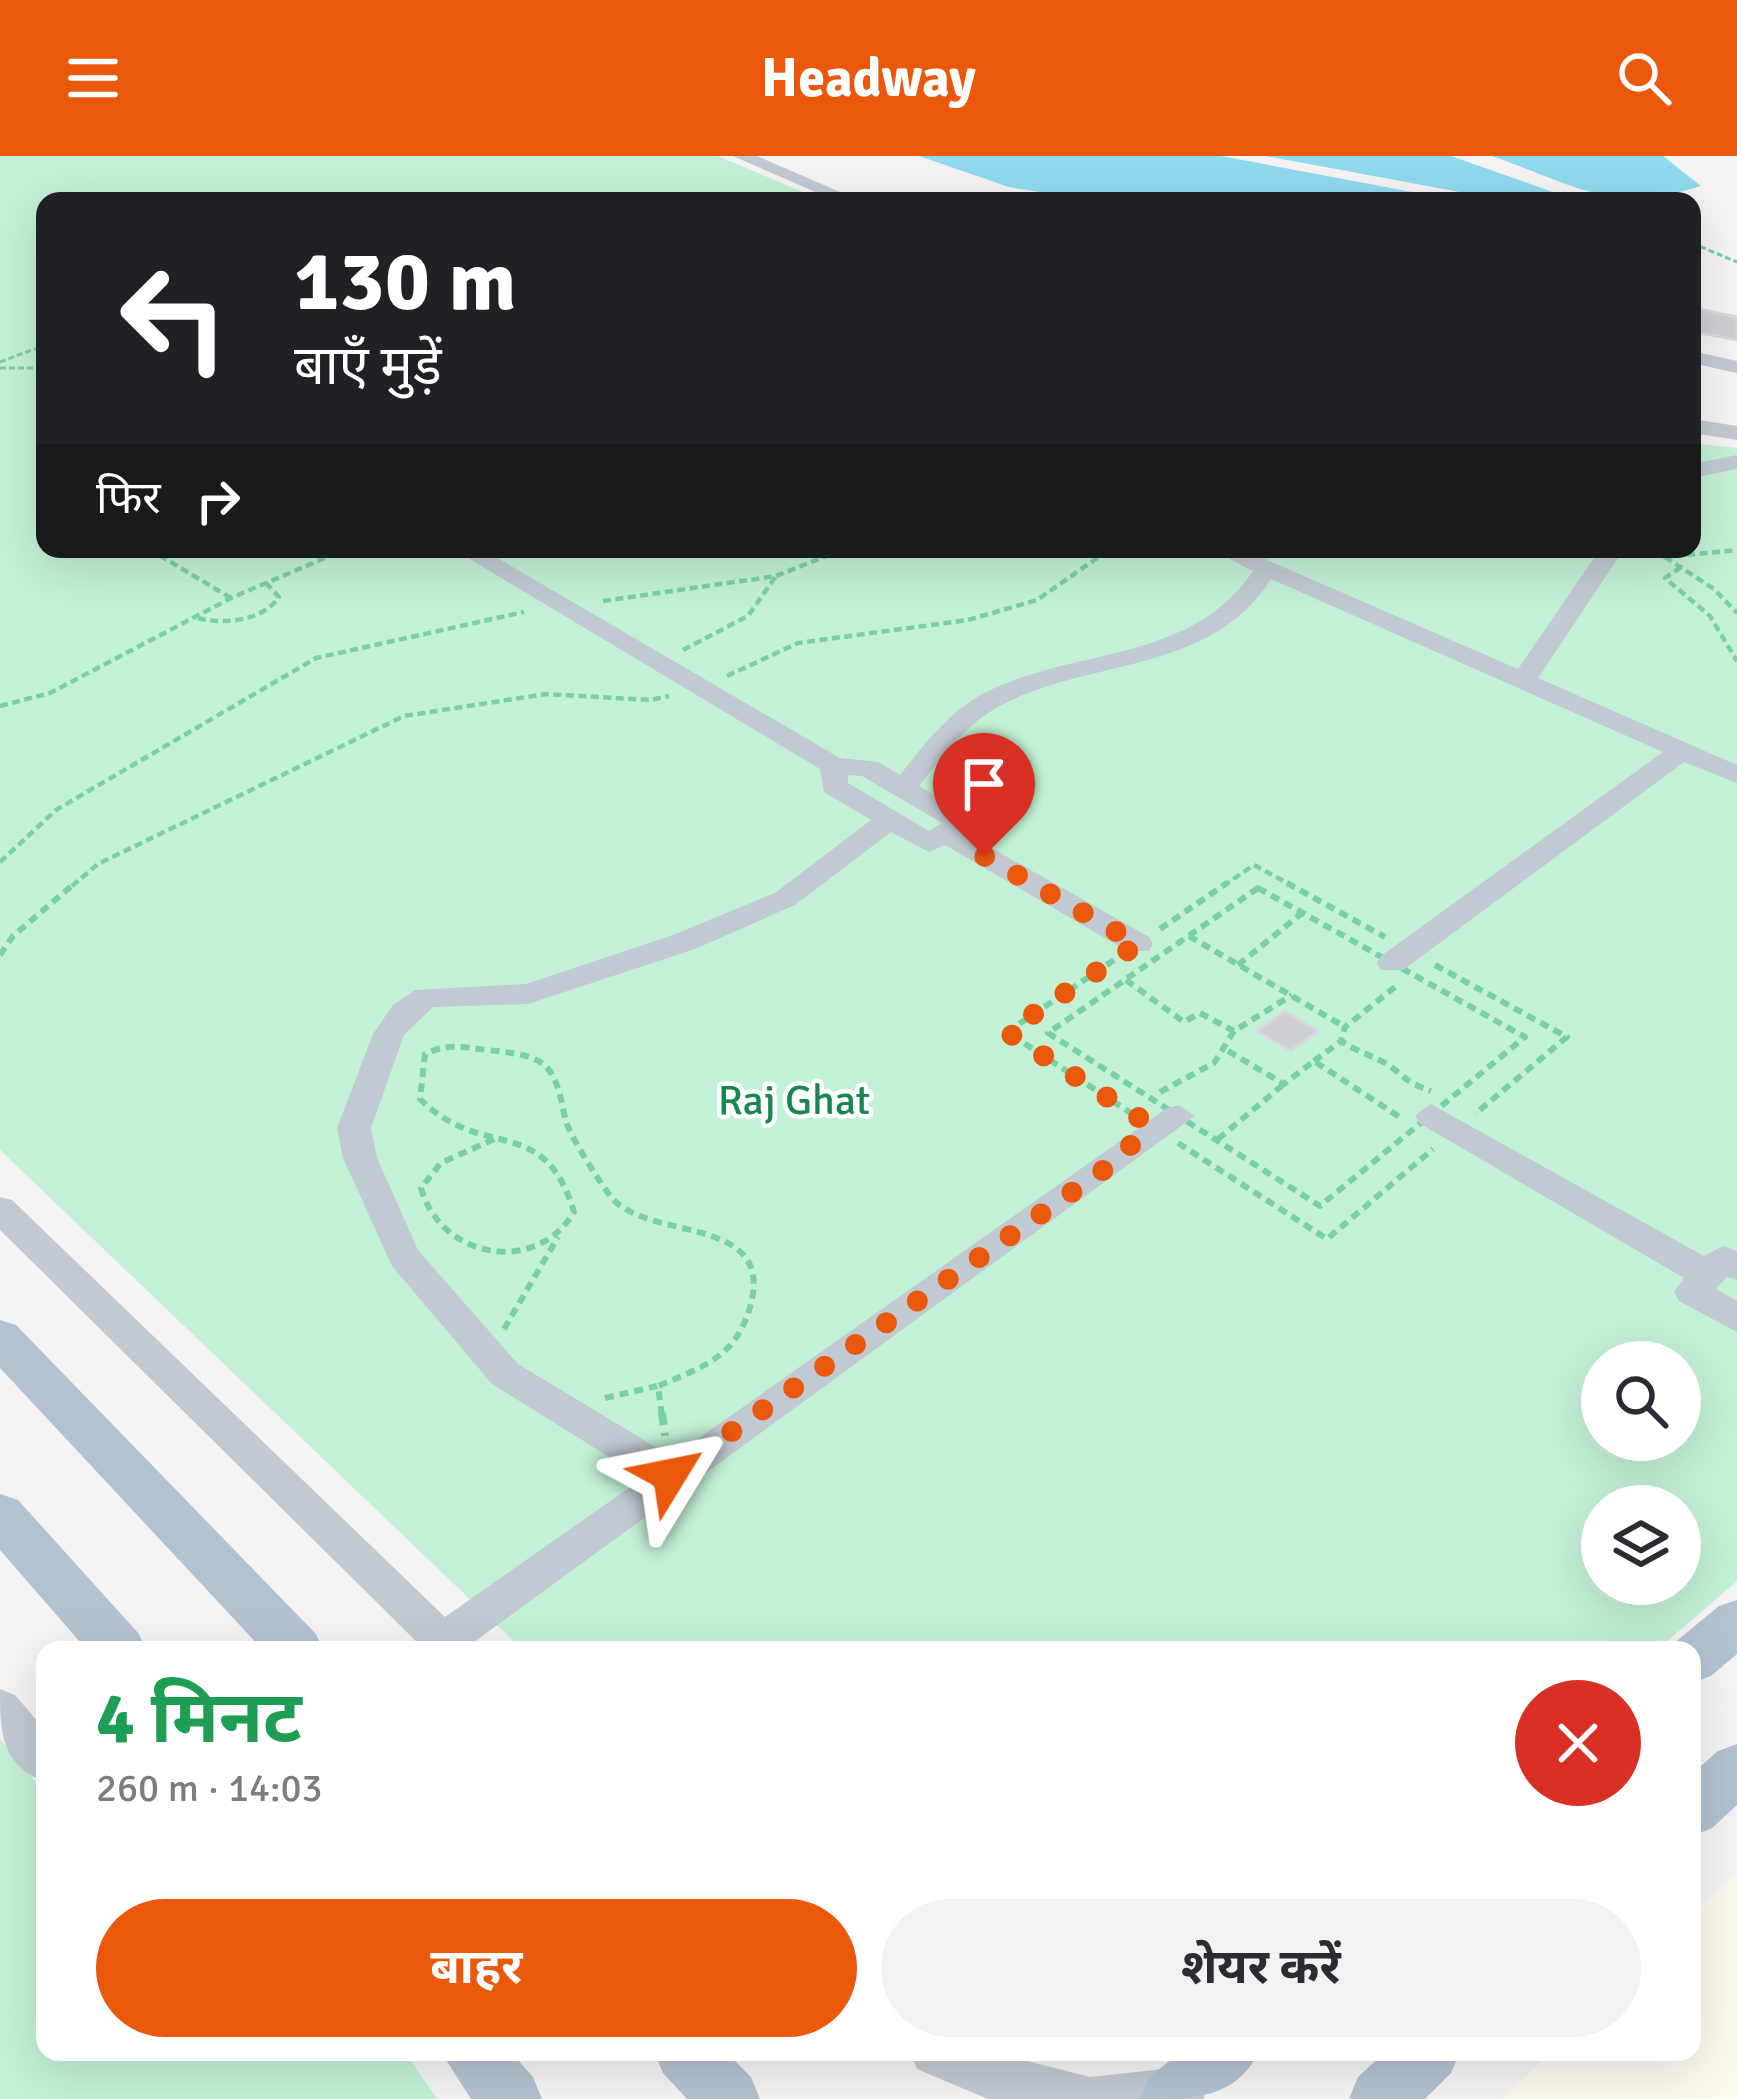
<!DOCTYPE html>
<html lang="hi">
<head>
<meta charset="utf-8">
<style>
	body { margin:0; font-family:Signika,"Noto Sans Devanagari",sans-serif; background:#f2f2f3; color:#2b2b33; height:100vh; display:flex; flex-direction:column; font-size:45px; white-space:nowrap }
	* { box-sizing:border-box; margin:0 }
	p { font-size:39px; color:#7c7c81 }
	.icon { flex:none; width:66px; height:66px; fill:none; stroke:currentColor; stroke-width:2; stroke-linecap:round; stroke-linejoin:round }
	.map { position:relative; flex:1; overflow:hidden }
	.side { position:absolute; left:36px; top:1485px; width:1665px; height:420px; display:flex; flex-direction:column; background:#fff; border-radius:24px; box-shadow:0 12px 48px #0002 }
	.side>* { flex:none }
	.top-card { position:absolute; left:36px; top:36px; width:1665px; height:366px; border-radius:24px; box-shadow:0 12px 48px #0002; background:#202124; color:#fff; overflow:hidden }
	.buttons { position:absolute; left:1581px; top:1185px; display:grid; gap:24px }
	.buttons a { display:grid; place-items:center; width:120px; height:120px; border-radius:50%; background:#fff; box-shadow:0 12px 48px #0002; font-size:60px }
	.pin { position:absolute; display:grid; place-items:center; width:102px; height:102px; color:#fff; margin:-123px -51px; border-radius:50% 50% 50% 0; rotate:-45deg; box-shadow:0 0 12px #0007 }
	.pin .icon { rotate:45deg }
	.me { position:absolute; width:132px; margin:-66px; rotate:55deg; stroke-linejoin:round; filter:drop-shadow(0 0 9px #0008) }
	.turn { display:flex; align-items:center; gap:42px; height:252px; padding:0 60px; font-size:54px }
	.turn .icon { width:156px; height:156px; stroke-width:2.5 }
	.turn b { display:block; font-size:84px; line-height:102px }
	.then { display:flex; align-items:center; height:114px; padding:0 60px; background:#0003; gap:24px; font-size:45px }
	.round { display:grid; place-items:center; flex:none; width:126px; height:126px; border-radius:63px; background:#f2f2f3 }
	.summary { display:flex; align-items:center; justify-content:space-between; height:204px; padding:0 60px }
	h1 { font-size:72px; font-weight:700; line-height:90px; color:#1e9e55 }
	.primary-button { display:flex; gap:24px; margin-top:auto; padding:24px 60px }
	.primary-button a { flex:1; height:138px; border-radius:72px; background:#ea580c; color:#fff; font-size:48px; font-weight:700; line-height:138px; text-align:center }
	.primary-button a+a { background:#f2f2f3; color:#2b2b33 }
	header { display:flex; justify-content:space-between; align-items:center; height:156px; padding:0 60px; background:#ea580c; color:#fff; font-size:54px; font-weight:700 }
	.map>svg:first-child { display:block }
	.commercial { fill:#fdf9ef }
	.green { fill:#c3f1d5; fill-rule:evenodd }
	.water { fill:#90daee }
	.building { fill:#cdcfd5; stroke:#d7d9de; stroke-width:3 }
	.lines { fill:none; stroke-linecap:round; stroke-linejoin:round }
	.path-far3 { stroke:#7ad0a6; stroke-width:3; stroke-dasharray:6 3; stroke-linecap:butt }
	.path-far2 { stroke:#7ad0a6; stroke-width:4.5; stroke-dasharray:8 4.5; stroke-linecap:butt }
	.path-far1 { stroke:#7ad0a6; stroke-width:6; stroke-dasharray:9 6; stroke-linecap:butt }
	.path { stroke:#7ad0a6; stroke-width:8; stroke-dasharray:12 8; stroke-linecap:butt }
	.minor { fill:#c1cad2; fill-rule:evenodd }
	.major { fill:#b3c2d1; fill-rule:evenodd }
	.route { stroke:#ea580c; stroke-width:21; stroke-dasharray:0 37.8 }
	.labels { text-anchor:middle; dominant-baseline:central; stroke-width:9; stroke-linejoin:round; paint-order:stroke }
	.park-label { font-size:42px; fill:#17864f; stroke:#fff }
</style>
</head>
<body>
<header><svg class="icon" aria-label="menu" viewBox="0 0 24 24"><path d="M4 6h16M4 12h16M4 18h16"/></svg>Headway<svg class="icon" aria-label="search" viewBox="0 0 24 24"><circle cx="10" cy="10" r="6"/><path d="M15 15l6 6"/></svg></header>
<div class="map">
<svg width="1737" height="1943" viewBox="0 0 1737 1943">
	<rect width="100%" height="100%" fill="#f5f3f3"/>
	<polygon class="commercial" points="1737,1716 1737,1943 1502,1943 1551,1896 1692,1896 1692,1759"/>
	<g class="green">
		<path d="M0,0H718L824,45H45V393H1692V287L1737,292V1425L1657,1494H523L0,994ZM1602,1206H1680V1284H1602ZM1602,1350H1680V1428H1602Z"/>
		<polygon points="0,1583 45,1637 45,1896 405,1896 437,1943 0,1943"/>
	</g>
	<g class="water">
		<polygon points="919,0 1221,0 1460,45 1096,45 1009,31"/>
		<polygon points="1266,0 1451,0 1564,40 1563,45 1508,45"/>
		<path d="M1492,0H1663L1701,30C1611,58 1577,30 1492,0Z"/>
	</g>
	<g class="building">
		<polygon points="1698,153 1737,161 1737,184 1692,175"/>
		<polygon points="1285,855 1318,875 1291,895 1257,875"/>
	</g>
	<g class="lines">
		<g class="path-far3">
			<polyline points="1588,43 1593,45"/>
			<polyline points="1692,87 1737,106"/>
			<polyline points="0,206 45,189"/>
			<polyline points="0,212 45,212"/>
		</g>
		<g class="path-far2">
			<polyline points="149,393 231,442"/>
			<polyline points="808,393 824,401"/>
			<polyline points="1652,393 1665,401 1737,394"/>
			<polyline points="1665,401 1714,433 1737,457"/>
			<polyline points="1681,411 1665,422 1710,460 1737,505"/>
			<polyline points="603,445 776,420 844,393"/>
			<path d="M198,462C223,469 263,465 279,441L266,427"/>
			<polyline points="683,494 748,460 776,420"/>
			<polyline points="727,520 798,487 968,464 1037,444 1110,393"/>
			<polyline points="0,550 50,537 231,442 346,393"/>
			<polyline points="0,706 56,654 316,502 524,456"/>
			<polyline points="72,730 98,708 404,560 546,538 651,544 669,540"/>
			<polyline points="1223,730 1254,709 1293,730"/>
		</g>
		<g class="path-far1">
			<polyline points="1287,727 1385,781"/>
			<polygon points="1258,732 1525,881 1320,1050 1048,877"/>
			<polyline points="1160,773 1227,727"/>
			<polyline points="1189,780 1345,871"/>
			<polyline points="0,799 13,780 75,727"/>
			<polyline points="1114,804 1007,876 1134,959"/>
			<polyline points="1238,809 1302,757"/>
			<polyline points="1435,809 1567,881 1475,958"/>
			<polyline points="1126,824 1184,866 1200,857 1234,875"/>
			<path d="M1395,831L1345,871L1341,885C1356,895 1377,902 1387,908C1407,922 1405,926 1431,935"/>
			<polyline points="1228,895 1284,928 1314,905 1401,962"/>
			<polyline points="1314,905 1340,886"/>
			<polyline points="1160,936 1214,907 1234,875 1292,839"/>
			<path d="M494,983L441,1007L421,1032C441,1103 536,1120 574,1056C544,956 483,1006 420,943L425,898C447,887 464,891 487,894C546,900 554,905 565,962C568,977 601,1029 612,1042C650,1086 777,1058 750,1151C736,1201 703,1211 658,1230L662,1260"/>
			<polyline points="1218,983 1284,928"/>
			<polyline points="1178,987 1327,1083 1433,993"/>
			<polyline points="504,1173 558,1081"/>
			<polyline points="605,1242 657,1230"/>
		</g>
		<polyline class="path" points="662,1257 665,1280"/>
		<g class="minor">
			<polygon points="733,0 757,0 861,45 836,45"/>
			<polygon points="1692,195 1737,205 1737,217 1692,207"/>
			<polygon points="1692,263 1737,270 1737,284 1692,277"/>
			<polygon points="1737,299 1737,313 1692,322 1692,308"/>
			<path d="M453,393H482L840,602L878,606L900,619C923,590 946,559 979,540C1069,490 1189,510 1253,415L1210,393H1242L1518,513L1600,393H1624L1538,522L1737,609V627L1684,606L1403,814H1381L1377,807L1381,800L1663,596L1271,423C1209,520 1089,501 998,551C965,569 942,601 919,630L972,661L976,667L965,677L1149,781L1153,788L1149,795H1127L945,689L929,696L891,676L795,749L695,793L528,848L433,851L404,879L371,972L377,1002L418,1094L518,1208L672,1301L1167,952L1179,949L1195,960L470,1489L473,1494H425L0,1074V1041L12,1044L445,1461L643,1322L492,1228L392,1110L343,1002L337,972L373,878L393,849L415,834L526,828L673,779L775,737L871,664L824,636L820,613ZM848,619L862,620L942,667L929,675L848,627Z"/>
			<polygon points="1431,948 1704,1100 1723,1090 1737,1095 1737,1124 1727,1121 1716,1133 1737,1145 1737,1176 1679,1145 1674,1136 1684,1122 1419,967 1415,959"/>
			<path d="M0,1533L15,1539L45,1574V1626C0,1609 0,1574 0,1533Z"/>
			<polygon points="910,1896 992,1896 1090,1921 1182,1911 1199,1918 1206,1935 1203,1943 988,1943 917,1913"/>
		</g>
		<g class="major">
			<polygon points="0,1164 16,1169 316,1478 323,1494 263,1494 0,1212"/>
			<polygon points="0,1338 18,1344 139,1478 146,1494 87,1494 0,1394"/>
			<polygon points="1737,1444 1737,1498 1711,1520 1692,1527 1692,1494 1670,1494 1673,1488 1719,1450"/>
			<polygon points="1737,1588 1737,1649 1712,1672 1692,1680 1692,1618 1718,1595"/>
			<polygon points="441,1896 511,1896 533,1921 542,1943 471,1943"/>
			<polygon points="654,1896 726,1896 751,1921 760,1943 687,1943 663,1917"/>
			<path d="M1181,1896H1259C1235,1943 1194,1943 1140,1943L1149,1921Z"/>
			<polygon points="1385,1896 1460,1896 1451,1917 1425,1943 1349,1943 1358,1921"/>
		</g>
	</g>
	<g class="lines">
		<polyline class="route" points="670,1319 1122,1001 1147,967 1007,876 1138,788 984,700"/>
	</g>
	<g class="labels">
		<g class="park-label">
			<text x="794" y="944">Raj Ghat</text>
		</g>
	</g>
</svg>
<div class="buttons">
<a><svg class="icon" aria-label="search" viewBox="0 0 24 24"><circle cx="10" cy="10" r="6"/><path d="M15 15l6 6"/></svg></a>
<a><svg class="icon" aria-label="layers" viewBox="0 0 24 24"><path d="M12 4l9 5-9 5-9-5zM3 14l9 5 9-5"/></svg></a>
</div>
<div class="pin" style="left:984px;top:700px;background:#d93025"><svg class="icon" aria-label="arrive" viewBox="0 0 24 24"><path d="M6 21V4h12l-3 4 3 4H6"/></svg></div>
<svg class="me" style="left:670px;top:1319px" viewBox="-20 -20 40 40"><path d="M0-17L14 15 0 8-14 15z" fill="#ea580c" stroke="#fff" stroke-width="4"/></svg>
<div class="top-card">
<div class="turn"><svg class="icon" aria-label="left" viewBox="0 0 24 24"><path d="M17 20v-9H6M10 6l-5 5 5 5"/></svg><div><b>130 m</b>बाएँ मुड़ें</div></div>
<div class="then">फिर<svg class="icon" aria-label="right" viewBox="0 0 24 24"><path d="M7 20v-9h11M14 6l5 5-5 5"/></svg></div>
</div>
<section class="side">
<div class="summary"><div><h1>4 मिनट</h1><p>260 m · 14:03</p></div><a class="round" style="background:#d93025;color:#fff"><svg class="icon" aria-label="close" viewBox="0 0 24 24"><path d="M6 6l12 12M18 6L6 18"/></svg></a></div>
<div class="primary-button"><a>बाहर</a><a>शेयर करें</a></div>
</section>
</div>
</body>
</html>
